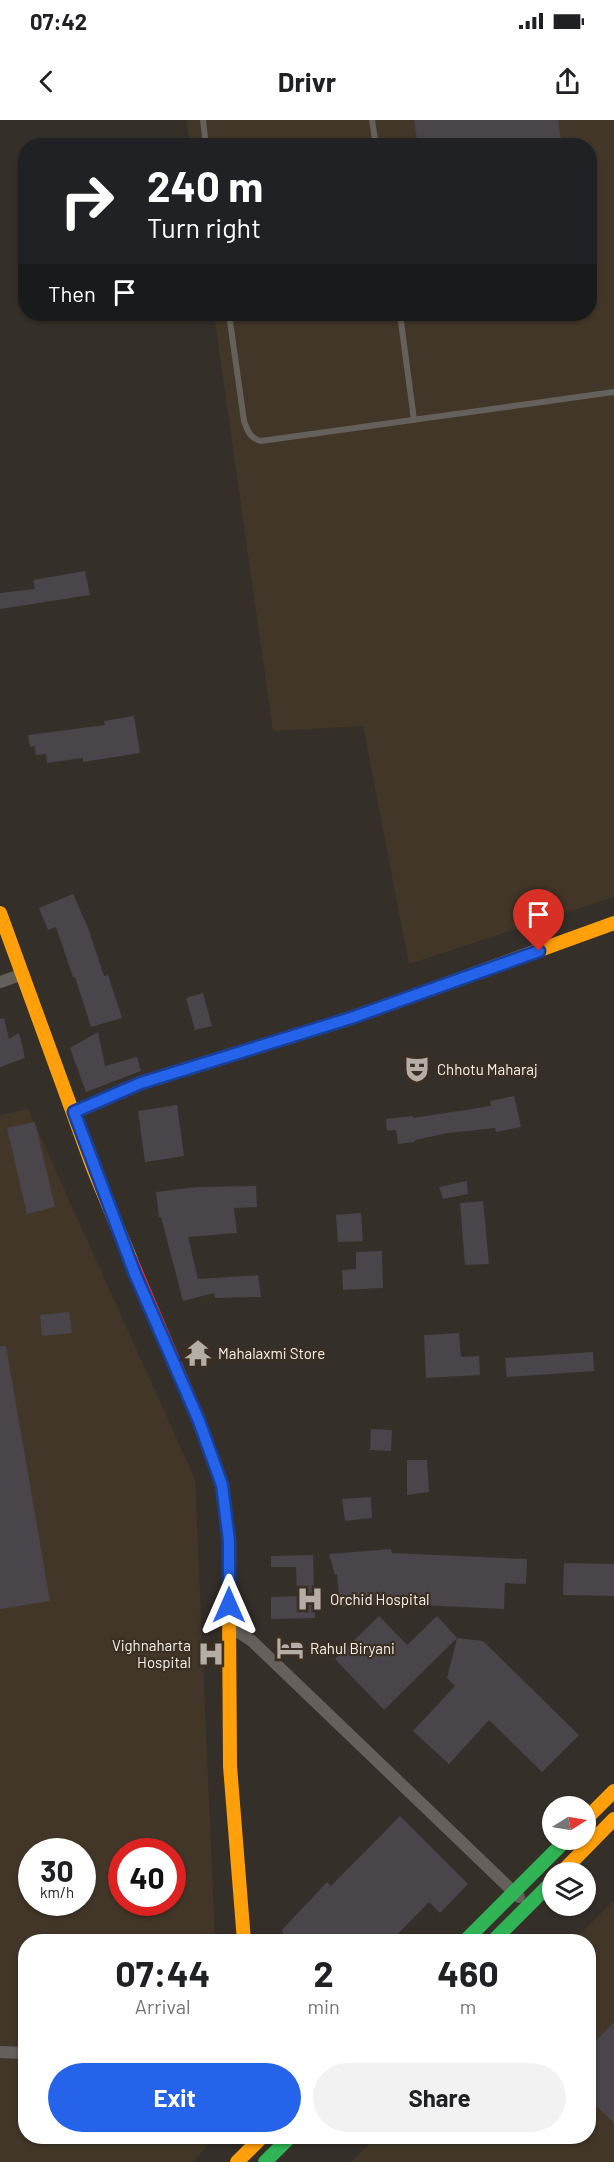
<!DOCTYPE html>
<html lang="en">
<head>
<meta charset="utf-8">
<style>
	body { margin:0; font-family:Barlow,sans-serif; background:#f2f2f2; color:#202124; height:100vh; display:flex; flex-direction:column; font-size:22px; white-space:nowrap }
	* { box-sizing:border-box; margin:0 }
	p { font-size:20px; color:#757577 }
	.icon { flex:none; width:33px; height:33px; fill:none; stroke:currentColor; stroke-width:2; stroke-linecap:round; stroke-linejoin:round }
	.map { position:relative; flex:1; overflow:hidden }
	.drawer { position:absolute; left:18px; top:1814px; width:578px; height:210px; display:flex; flex-direction:column; background:#fff; border-radius:24px; box-shadow:0 2px 4px #0004 }
	.drawer>* { flex:none }
	.top-card { position:absolute; left:18px; top:18px; width:579px; height:183px; border-radius:24px; box-shadow:0 2px 4px #0004; background:#202124; color:#fff; overflow:hidden }
	.needle { width:39px; rotate:79deg }
	.fabs { position:absolute; left:542px; top:1676px; display:grid; gap:12px }
	.fabs a { display:grid; place-items:center; width:54px; height:54px; border-radius:50%; background:#fff; box-shadow:0 2px 4px #0004; font-size:30px }
	.speed { position:absolute; left:18px; top:1718px; display:flex; gap:12px; font-size:30px; font-weight:700; text-align:center }
	.speed>* { display:grid; place-content:center; width:78px; height:78px; border-radius:50%; background:#fff; box-shadow:0 2px 4px #0004; line-height:1 }
	.speed small { font-size:15px; font-weight:400 }
	.speed .limit { border:9px solid #d22; background:#fff; color:#111 }
	.pin { position:absolute; display:grid; place-items:center; width:51px; height:51px; color:#fff; margin:-62px -26px; border-radius:50% 50% 50% 0; rotate:-45deg; box-shadow:0 0 6px #0007 }
	.pin .icon { rotate:45deg }
	.me { position:absolute; width:66px; margin:-33px; rotate:0deg; stroke-linejoin:round; filter:drop-shadow(0 0 4px #0008) }
	.turn { display:flex; align-items:center; gap:21px; height:126px; padding:0 30px; font-size:27px }
	.turn .icon { width:78px; height:78px; stroke-width:2.5 }
	.turn b { display:block; font-size:42px; line-height:51px }
	.then { display:flex; align-items:center; height:57px; padding:0 30px; background:#0003; gap:12px; font-size:22px }
	.eta { display:flex; justify-content:space-evenly; align-items:center; height:102px; text-align:center }
	.eta b { font-size:36px; font-weight:700; line-height:42px }
	.button { display:flex; gap:12px; margin-top:auto; padding:12px 30px }
	.button a { flex:1; height:69px; border-radius:36px; background:#2563eb; color:#fff; font-size:24px; font-weight:700; line-height:69px; text-align:center }
	.button a+a { background:#f2f2f2; color:#202124 }
	.status { display:flex; justify-content:space-between; align-items:center; height:42px; padding:0 30px; background:#fff; direction:ltr }
	.status svg { height:16px; fill:currentColor }
	header { display:flex; justify-content:space-between; align-items:center; height:78px; padding:0 30px; background:#fff; font-size:27px; font-weight:700 }
	.map>svg:first-child { display:block }
	.industrial { fill:#423628; fill-rule:evenodd }
	.building { fill:#4a444b }
	.lines { fill:none; stroke-linecap:round; stroke-linejoin:round }
	.lane { stroke:#65605b; stroke-width:6 }
	.street { stroke:#65605b; stroke-width:12 }
	.fast { stroke:#30b455; stroke-width:14 }
	.slow { stroke:#ff9f0a; stroke-width:14 }
	.jam { stroke:#e5322d; stroke-width:14 }
	.route-casing { stroke:#184099; stroke-width:15 }
	.route { stroke:#2563eb; stroke-width:10 }
	.labels { text-anchor:middle; dominant-baseline:central; stroke-width:4.5; stroke-linejoin:round; paint-order:stroke }
	.poi-label { font-size:15px; fill:#f9f2ea; stroke:#3b2f23; text-anchor:start }
</style>
</head>
<body>
<div class="status"><b>07:42</b><svg viewBox="0 0 49 12"><path d="M0 12V9h3v3zM5 12V6h3v6zM10 12V3h3v9zM15 12V0h3v12zM26 1h20v11H26zM47 4h2v5h-2z"/></svg></div>
<header><svg class="icon" aria-label="back" viewBox="0 0 24 24"><path d="M15 5l-7 7 7 7"/></svg>Drivr<svg class="icon" aria-label="share" viewBox="0 0 24 24"><path d="M12 15V3M7 8l5-5 5 5M5 13v7h14v-7"/></svg></header>
<div class="map">
<svg width="614" height="2042" viewBox="0 0 614 2042">
	<rect width="100%" height="100%" fill="#352f29"/>
	<g class="industrial">
		<polygon points="187,0 614,0 614,777 409,844 363,606 273,611 214,194 590,194 590,26 190,25"/>
		<path d="M28,989L195,1359L215,1821H26V2016H215L193,2042H0V995ZM32,1731H82V1782H32ZM122,1731H172V1782H122Z"/>
		<polygon points="614,1780 614,2042 351,2042 377,2016 588,2016 588,1821 573,1821"/>
	</g>
	<g class="building">
		<polygon points="414,0 558,0 562,26 418,26"/>
		<polygon points="85,451 90,475 0,489 0,473 35,469 33,460"/>
		<polygon points="134,596 140,633 83,642 83,638 47,643 46,634 36,635 35,626 30,627 28,615 105,605 104,601"/>
		<polygon points="73,774 88,808 104,856 108,855 122,898 91,907 75,857 73,857 56,807 48,810 39,788"/>
		<polygon points="203,873 212,906 195,910 186,878"/>
		<polygon points="4,898 9,919 19,913 25,938 0,947 0,899"/>
		<polygon points="98,912 105,946 137,937 141,951 86,972 70,928"/>
		<polygon points="514,976 521,1007 496,1012 495,1008 448,1013 415,1020 415,1022 398,1024 396,1010 387,1011 386,999 413,996 413,998 491,986 490,981"/>
		<polygon points="177,985 184,1036 145,1042 138,991"/>
		<polygon points="35,1002 55,1087 27,1094 7,1008"/>
		<polygon points="467,1061 468,1074 443,1079 439,1067"/>
		<polygon points="256,1066 257,1087 234,1088 237,1113 188,1117 198,1159 258,1155 261,1177 215,1178 214,1173 183,1181 161,1097 159,1097 156,1072 197,1067"/>
		<polygon points="483,1081 489,1144 465,1145 460,1083"/>
		<polygon points="361,1093 363,1121 338,1122 336,1095"/>
		<polygon points="382,1131 383,1168 343,1170 342,1150 356,1149 356,1132"/>
		<polygon points="69,1192 72,1213 42,1216 40,1195"/>
		<polygon points="459,1213 461,1237 479,1236 480,1255 426,1258 424,1215"/>
		<polygon points="0,1226 6,1226 50,1481 0,1489"/>
		<polygon points="593,1232 594,1251 507,1257 505,1238"/>
		<polygon points="371,1309 392,1310 391,1331 370,1330"/>
		<polygon points="407,1340 427,1340 429,1372 407,1375"/>
		<polygon points="371,1377 372,1398 345,1401 342,1379"/>
		<polygon points="391,1429 392,1433 527,1439 526,1464 505,1463 504,1489 399,1484 340,1487 337,1454 335,1455 329,1434"/>
		<polygon points="313,1435 315,1498 271,1499 271,1477 297,1476 296,1447 271,1447 271,1436"/>
		<polygon points="564,1443 614,1444 614,1476 563,1475"/>
		<polygon points="379,1496 407,1525 437,1496 457,1518 384,1590 335,1539"/>
		<polygon points="457,1518 483,1521 579,1615 542,1652 489,1600 449,1644 413,1611 455,1566 447,1558"/>
		<polygon points="400,1696 468,1764 440,1793 429,1782 391,1821 284,1821 282,1810 327,1762 331,1766"/>
		<polygon points="614,1902 614,2003 588,1978 588,1929"/>
	</g>
	<g class="lines">
		<g class="lane">
			<polyline points="203,0 206,26"/>
			<polyline points="372,0 376,26"/>
			<path d="M229,194L244,301C248,312 250,318 261,321L614,272"/>
			<polyline points="400,194 414,300"/>
		</g>
		<g class="street">
			<polyline points="0,862 23,854"/>
			<polyline points="229,1506 252,1521 519,1777"/>
			<polyline points="0,1932 26,1933"/>
		</g>
		<g class="fast">
			<polyline points="465,1821 567,1719"/>
			<polyline points="493,1821 552,1762"/>
			<polyline points="265,2042 291,2016"/>
		</g>
		<g class="slow">
			<polyline points="0,793 93,1048 131,1140"/>
			<polyline points="438,867 614,803"/>
			<polyline points="229,1490 230,1646 244,1821"/>
			<polyline points="585,1700 614,1671"/>
			<polyline points="562,1752 614,1699"/>
			<polyline points="237,2042 263,2016"/>
		</g>
		<g class="jam">
			<polyline points="74,992 141,963 351,898 438,867"/>
			<polyline points="131,1140 199,1301 222,1365 229,1421 229,1490"/>
		</g>
	</g>
	<g class="lines">
		<defs>
			<polyline id="route" points="229,1485 229,1421 222,1365 199,1301 135,1154 74,992 141,963 351,898 539,831"/>
		</defs>
		<use href="#route" class="route-casing"/>
		<use href="#route" class="route"/>
	</g>
	<defs>
		<symbol id="theatre-bare" viewBox="-9 -9 18 18"><path d="M-5-5.5Q0-4 5-5.5V0Q5 5 0 6Q-5 5-5 0ZM-3.3-2.5H-1v1.5H-3.3ZM1-2.5H3.3v1.5H1ZM-2.8 1Q0 5.5 2.8 1Z" fill="#b4aea6" stroke="#3b2f23" stroke-width="2.5" paint-order="stroke"/></symbol>
		<symbol id="temple-bare" viewBox="-9 -9 18 18"><path d="M0-6L5-2H3V0L6.5 2.5H4V6H1.5V3h-3V6H-4V2.5H-6.5L-3 0V-2H-5Z" fill="#b4aea6" stroke="#3b2f23" stroke-width="2.5" paint-order="stroke"/></symbol>
		<symbol id="hospital-bare" viewBox="-9 -9 18 18"><path d="M-5-5h3v3.5h4V-5h3V5h-3V1.5h-4V5h-3Z" fill="#b4aea6" stroke="#3b2f23" stroke-width="2.5" paint-order="stroke"/></symbol>
		<symbol id="hotel-bare" viewBox="-9 -9 18 18"><path d="M-6-4.5h1.5V1H6V5H4.5V3h-9V5H-6ZM-4 0a1.8 1.8 0 1 1 3.6 0ZM.5 0V-2.5h3Q6-2.5 6 0Z" fill="#b4aea6" stroke="#3b2f23" stroke-width="2.5" paint-order="stroke"/></symbol>
	</defs>
	<g fill-rule="evenodd">
		<use href="#theatre-bare" x="398" y="930" width="38" height="38"/>
		<use href="#temple-bare" x="179" y="1214" width="38" height="38"/>
		<use href="#hospital-bare" x="291" y="1460" width="38" height="38"/>
		<use href="#hotel-bare" x="271" y="1509" width="38" height="38"/>
		<use href="#hospital-bare" x="192" y="1515" width="38" height="38"/>
	</g>
	<g class="labels">
		<g class="poi-label">
			<text x="437" y="949">Chhotu Maharaj</text>
			<text x="218" y="1233">Mahalaxmi Store</text>
			<text x="330" y="1479">Orchid Hospital</text>
			<text x="191" y="1525" text-anchor="end">Vighnaharta<tspan x="191" dy="17">Hospital</tspan></text>
			<text x="310" y="1528">Rahul Biryani</text>
		</g>
	</g>
</svg>
<div class="fabs">
<a><svg class="needle" viewBox="-14 -14 28 28"><path d="M0-13l5 13h-10z" fill="#e53935"/><path d="M0 13l5-13h-10z" fill="#757577"/></svg></a>
<a><svg class="icon" aria-label="layers" viewBox="0 0 24 24"><path d="M12 4l9 5-9 5-9-5zM3 14l9 5 9-5"/></svg></a>
</div>
<div class="speed"><div>30<small>km/h</small></div><div class="limit">40</div></div>
<div class="pin" style="left:539px;top:831px;background:#d93025"><svg class="icon" aria-label="arrive" viewBox="0 0 24 24"><path d="M6 21V4h12l-3 4 3 4H6"/></svg></div>
<svg class="me" style="left:229px;top:1485px" viewBox="-20 -20 40 40"><path d="M0-17L14 15 0 8-14 15z" fill="#2563eb" stroke="#fff" stroke-width="4"/></svg>
<div class="top-card">
<div class="turn"><svg class="icon" aria-label="right" viewBox="0 0 24 24"><path d="M7 20v-9h11M14 6l5 5-5 5"/></svg><div><b>240 m</b>Turn right</div></div>
<div class="then">Then<svg class="icon" aria-label="arrive" viewBox="0 0 24 24"><path d="M6 21V4h12l-3 4 3 4H6"/></svg></div>
</div>
<section class="drawer">
<div class="eta">
<div><b>07:44</b><p>Arrival</p></div>
<div><b>2</b><p>min</p></div>
<div><b>460</b><p>m</p></div>
</div>
<div class="button"><a>Exit</a><a>Share</a></div>
</section>
</div>
</body>
</html>
